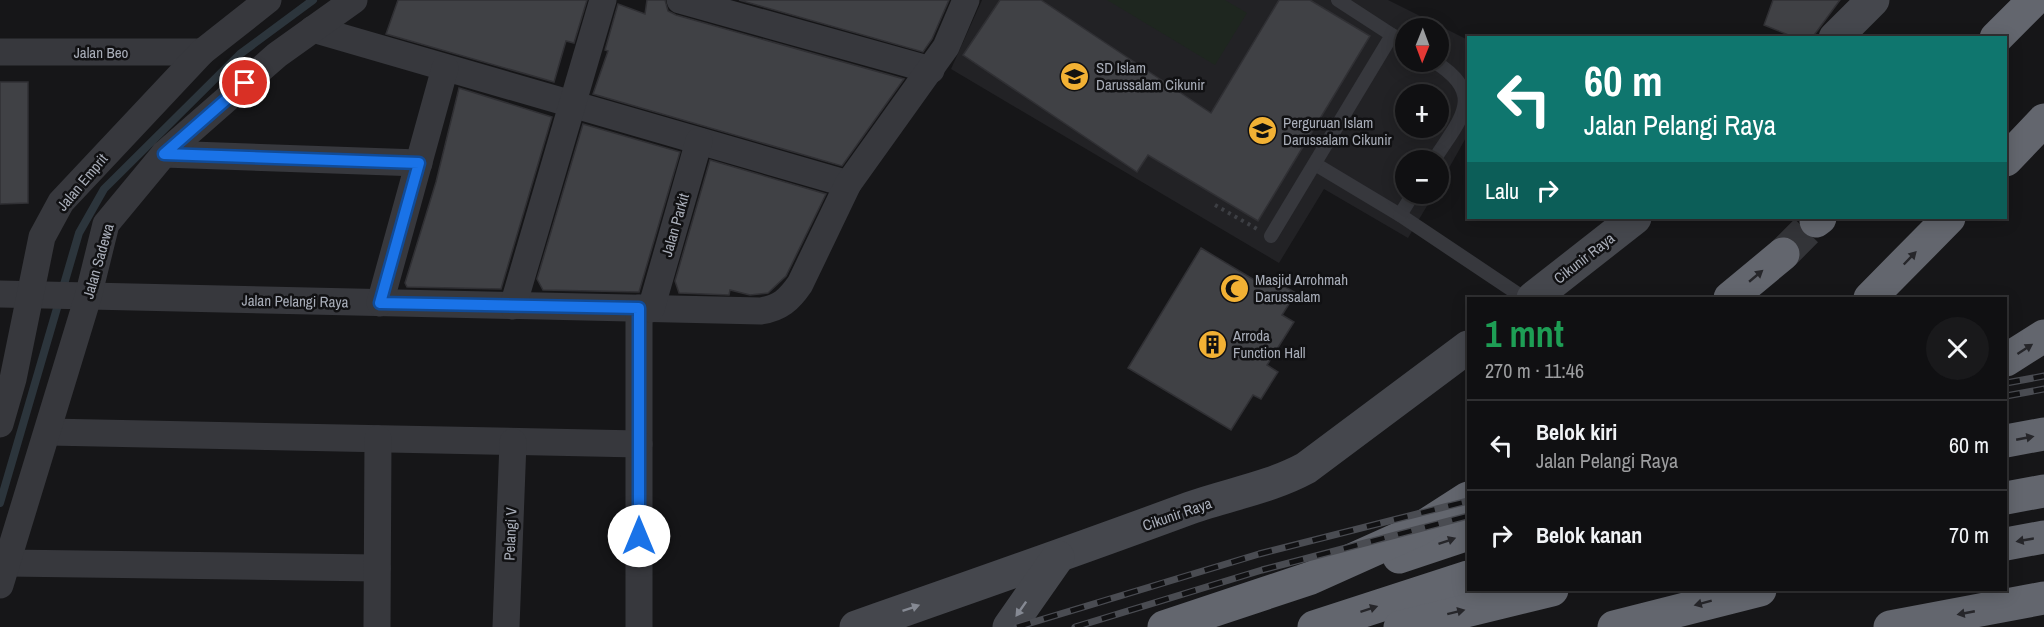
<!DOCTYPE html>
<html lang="id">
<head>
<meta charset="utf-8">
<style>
	body { margin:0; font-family:"Archivo Narrow",sans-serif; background:#19191b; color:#f1f3f6; height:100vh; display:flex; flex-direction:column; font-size:22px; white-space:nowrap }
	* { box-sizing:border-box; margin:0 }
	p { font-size:20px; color:#9c9d9f }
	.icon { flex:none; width:33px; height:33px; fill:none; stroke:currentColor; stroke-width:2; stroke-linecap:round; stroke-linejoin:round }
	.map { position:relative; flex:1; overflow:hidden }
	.sheet { position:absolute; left:1467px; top:297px; width:540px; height:294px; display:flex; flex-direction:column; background:#101012; border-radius:0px; box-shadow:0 3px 15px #0003,0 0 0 2px #303032 }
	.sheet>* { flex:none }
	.hud { position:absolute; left:1467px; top:36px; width:540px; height:183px; border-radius:0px; box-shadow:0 3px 15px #0003,0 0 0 2px #303032; background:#0f766e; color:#fff; overflow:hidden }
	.needle { width:39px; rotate:181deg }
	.tools { position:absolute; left:1395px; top:18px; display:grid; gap:12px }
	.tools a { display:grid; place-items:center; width:54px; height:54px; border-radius:50%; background:#101012; box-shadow:0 3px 15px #0003,0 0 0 2px #303032; font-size:30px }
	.pin { position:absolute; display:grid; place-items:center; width:51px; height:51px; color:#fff; margin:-26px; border:3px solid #fff; border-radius:50%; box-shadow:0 2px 6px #0007 }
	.me { position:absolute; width:66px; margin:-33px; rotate:0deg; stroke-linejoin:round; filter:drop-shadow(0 0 4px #0008) }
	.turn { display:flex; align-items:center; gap:21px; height:126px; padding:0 18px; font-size:27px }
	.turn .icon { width:78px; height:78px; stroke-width:2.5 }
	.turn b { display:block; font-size:42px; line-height:51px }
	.then { display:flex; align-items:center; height:57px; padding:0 18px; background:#0003; gap:12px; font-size:22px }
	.round { display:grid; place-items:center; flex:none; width:63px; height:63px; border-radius:32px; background:#19191b }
	.headline { display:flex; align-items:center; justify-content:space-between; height:102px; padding:0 18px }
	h1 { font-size:36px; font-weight:700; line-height:45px; color:#1e9e55 }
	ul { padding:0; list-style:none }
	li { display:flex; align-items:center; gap:18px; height:90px; padding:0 18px; border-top:2px solid #303032 }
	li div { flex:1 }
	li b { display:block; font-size:22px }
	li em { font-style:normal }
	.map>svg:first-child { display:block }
	.built { fill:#222225; fill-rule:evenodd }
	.green { fill:#1e261f }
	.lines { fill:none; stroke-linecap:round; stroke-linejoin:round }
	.stream { stroke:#2c353c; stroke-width:8 }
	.building { fill:#404145; stroke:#303034; stroke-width:1.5 }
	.highway-tunnel { stroke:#333438; stroke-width:33; stroke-dasharray:33 16; stroke-linecap:butt }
	.path { stroke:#3d3f44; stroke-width:4; stroke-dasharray:3 4.5; stroke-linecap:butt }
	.lane { stroke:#37383d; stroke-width:14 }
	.street { stroke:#37383d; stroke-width:27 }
	.secondary { stroke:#45474d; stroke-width:33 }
	.highway { stroke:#63666e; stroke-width:33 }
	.rail-casing { stroke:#4a4c52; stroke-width:7 }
	.rail { stroke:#111113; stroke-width:4.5; stroke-dasharray:14; stroke-linecap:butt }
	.oneway { fill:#26262a }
	.oneway2 { fill:#858993 }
	.route-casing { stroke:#114b97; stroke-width:15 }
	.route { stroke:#1a73e8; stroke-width:10 }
	.labels { text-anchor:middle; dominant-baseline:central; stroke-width:5; stroke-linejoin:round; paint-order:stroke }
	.street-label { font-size:15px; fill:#a8adb8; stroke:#111113 }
	.poi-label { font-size:15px; fill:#a8adb8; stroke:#111113; text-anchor:start }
</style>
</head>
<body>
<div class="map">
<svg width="2044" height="627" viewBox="0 0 2044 627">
	<rect width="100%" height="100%" fill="#161618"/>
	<path class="built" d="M982,0H1388L1468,40V134L1439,186L1438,160H1406V194H1434L1408,238L1324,189L1279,263L951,69ZM1406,28H1438V62H1406ZM1406,94H1438V128H1406Z"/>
	<polygon class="green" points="1107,0 1225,0 1247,13 1215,65"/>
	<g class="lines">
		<polyline class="stream" points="0,503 79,233 104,189 240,54 313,0"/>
	</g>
	<g class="building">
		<polygon points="398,0 587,0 574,43 566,41 554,82 386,34"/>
		<polygon points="647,0 665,0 668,11 676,15 904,79 842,166 593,94 608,51 605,50 618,4 645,14"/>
		<polygon points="739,0 949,0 932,39 923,52"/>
		<polygon points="1000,0 1041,0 1211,113 1279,0 1310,0 1370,36 1258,221 1148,155 1137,172 963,55"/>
		<polygon points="1773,0 1840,0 1812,38 1796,38 1764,25"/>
		<polygon points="0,82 28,82 28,203 0,204"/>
		<polygon points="459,88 552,117 501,289 407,287 405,283 436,182"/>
		<polygon points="583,124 680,152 639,292 543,290 537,279"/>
		<polygon points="710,160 826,194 786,276 768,293 750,295 730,290 729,295 679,293 675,281"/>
		<polygon points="1201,248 1266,287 1271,279 1296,293 1282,315 1294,322 1267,365 1278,372 1261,399 1253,395 1231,430 1128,368"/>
	</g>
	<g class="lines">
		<polyline class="highway-tunnel" points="1783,254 1816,221"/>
		<polyline class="path" points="1215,205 1257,229"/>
		<g class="lane">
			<polyline points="1392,35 1406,43"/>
			<path d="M1434,160C1459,120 1488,95 1435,62"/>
			<polyline points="1315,164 1400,215 1524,298"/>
			<polyline points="1400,215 1413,194"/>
			<polyline points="1271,236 1392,35 1338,0"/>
		</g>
		<g class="street">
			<polyline points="680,0 931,70"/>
			<polyline points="313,29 848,184"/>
			<polyline points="0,52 202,52"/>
			<polyline points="164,154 419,163"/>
			<path d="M0,294L761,311C780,308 789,300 800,284L848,184L946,47L966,0"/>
			<polyline points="380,303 445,68"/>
			<polyline points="513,306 603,0"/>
			<polyline points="639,308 639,627"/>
			<polyline points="651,309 699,141"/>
			<polyline points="0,424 13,379 42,237 61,202 202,52 268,0"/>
			<polyline points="49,432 639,444"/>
			<polyline points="6,563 377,568"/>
			<polyline points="0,585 88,297 106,224 164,154 277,55 354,0"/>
			<polyline points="377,627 378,439"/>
			<polyline points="506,627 513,442"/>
		</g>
		<g class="secondary">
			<polyline points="1835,38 1873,0"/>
			<polyline points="1533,298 1635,218"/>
			<path d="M856,627C968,588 1079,549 1190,508C1229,494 1269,488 1306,468L1468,347"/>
			<polyline points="1009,627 1058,557"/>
		</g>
		<g class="highway">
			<polyline points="1996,38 2034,0"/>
			<polyline points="2006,160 2044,120"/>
			<polyline points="1816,221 1820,218"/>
			<polyline points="1730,298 1783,254"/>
			<polyline points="1870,298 1949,218"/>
			<polyline points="2006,360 2044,336"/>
			<polyline points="2006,441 2044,434"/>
			<polyline points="2006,498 2044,491"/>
			<polyline points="2006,544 2044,537"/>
			<polyline points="1399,557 1468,534"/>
			<polyline points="1164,627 1311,578 1418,530 1468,498"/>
			<polyline points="1314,627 1468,577"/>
			<polyline points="1400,627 1552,590"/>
			<polyline points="1614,627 1760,590"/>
			<polyline points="1890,627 2044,598"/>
		</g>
		<defs>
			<g id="rail">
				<polyline points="2006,383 2044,376"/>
				<polyline points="2006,396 2044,389"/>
				<polyline points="1017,627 1259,554 1468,501"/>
				<polyline points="1075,627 1262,570 1468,516"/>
			</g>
		</defs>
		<use href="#rail" class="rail-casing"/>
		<use href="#rail" class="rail"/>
	</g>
	<defs><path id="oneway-solid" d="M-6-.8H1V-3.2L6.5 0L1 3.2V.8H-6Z" transform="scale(1.5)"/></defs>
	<g class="oneway">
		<use href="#oneway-solid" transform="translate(1910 258) rotate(-46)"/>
		<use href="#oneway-solid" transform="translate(1756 276) rotate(-40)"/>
		<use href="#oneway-solid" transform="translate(2025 349) rotate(-33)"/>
		<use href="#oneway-solid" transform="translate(2025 438) rotate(-11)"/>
		<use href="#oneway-solid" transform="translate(2025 540) rotate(170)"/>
		<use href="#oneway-solid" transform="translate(1447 541) rotate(-19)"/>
		<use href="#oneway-solid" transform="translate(1703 603) rotate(165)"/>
		<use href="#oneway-solid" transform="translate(1369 609) rotate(-18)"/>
		<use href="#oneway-solid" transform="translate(1456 612) rotate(-14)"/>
		<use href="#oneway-solid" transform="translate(1966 613) rotate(169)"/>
	</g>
	<g class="oneway2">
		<use href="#oneway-solid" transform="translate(911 608) rotate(-19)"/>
		<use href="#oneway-solid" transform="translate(1021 609) rotate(125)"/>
	</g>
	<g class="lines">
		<defs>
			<polyline id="route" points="245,83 164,154 419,163 380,303 639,308 639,536"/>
		</defs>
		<use href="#route" class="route-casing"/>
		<use href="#route" class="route"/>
	</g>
	<defs>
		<symbol id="school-disc" viewBox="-11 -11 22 22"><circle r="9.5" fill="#f2b134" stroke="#111113"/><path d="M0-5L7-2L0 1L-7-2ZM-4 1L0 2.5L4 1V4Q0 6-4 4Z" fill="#111"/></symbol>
		<symbol id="mosque-disc" viewBox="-11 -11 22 22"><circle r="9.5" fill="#f2b134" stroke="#111113"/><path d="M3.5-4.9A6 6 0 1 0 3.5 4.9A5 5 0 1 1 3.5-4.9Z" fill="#111"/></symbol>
		<symbol id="building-disc" viewBox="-11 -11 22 22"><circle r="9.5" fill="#f2b134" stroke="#111113"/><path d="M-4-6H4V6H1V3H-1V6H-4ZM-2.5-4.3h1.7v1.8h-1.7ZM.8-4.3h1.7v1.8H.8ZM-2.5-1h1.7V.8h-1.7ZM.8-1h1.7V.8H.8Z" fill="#111"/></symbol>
	</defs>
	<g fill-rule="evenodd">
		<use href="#school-disc" x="1058" y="60" width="33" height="33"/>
		<use href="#school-disc" x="1246" y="114" width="33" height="33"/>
		<use href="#mosque-disc" x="1218" y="272" width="33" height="33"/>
		<use href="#building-disc" x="1196" y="328" width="33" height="33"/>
	</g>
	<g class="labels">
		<g class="street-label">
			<text x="101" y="52">Jalan Beo</text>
			<text transform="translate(82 182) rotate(-50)">Jalan Emprit</text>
			<text transform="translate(675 225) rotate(-74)">Jalan Parkit</text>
			<text transform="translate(1584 258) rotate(-38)">Cikunir Raya</text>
			<text transform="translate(98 261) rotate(-74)">Jalan Sadewa</text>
			<text transform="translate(295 301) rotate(1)">Jalan Pelangi Raya</text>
			<text transform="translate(1177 514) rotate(-19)">Cikunir Raya</text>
			<text transform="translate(510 534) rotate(-88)">Pelangi V</text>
		</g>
		<g class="poi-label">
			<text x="1096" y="67">SD Islam<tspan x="1096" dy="17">Darussalam Cikunir</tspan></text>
			<text x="1283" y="122">Perguruan Islam<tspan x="1283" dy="17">Darussalam Cikunir</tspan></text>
			<text x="1255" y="279">Masjid Arrohmah<tspan x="1255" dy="17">Darussalam</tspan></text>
			<text x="1233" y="335">Arroda<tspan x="1233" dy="17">Function Hall</tspan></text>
		</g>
	</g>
</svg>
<div class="tools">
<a><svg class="needle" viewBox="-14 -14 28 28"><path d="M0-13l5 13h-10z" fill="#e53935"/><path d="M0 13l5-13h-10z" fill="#9c9d9f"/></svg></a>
<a>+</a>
<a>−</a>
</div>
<div class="pin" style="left:245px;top:83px;background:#d93025"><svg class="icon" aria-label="arrive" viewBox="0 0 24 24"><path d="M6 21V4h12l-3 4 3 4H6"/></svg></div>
<svg class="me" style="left:639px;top:536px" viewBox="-20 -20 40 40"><circle r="19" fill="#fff"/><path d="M0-13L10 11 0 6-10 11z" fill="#1a73e8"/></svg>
<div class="hud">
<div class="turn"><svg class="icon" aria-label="left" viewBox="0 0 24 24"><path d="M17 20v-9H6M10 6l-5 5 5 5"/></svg><div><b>60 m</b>Jalan Pelangi Raya</div></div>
<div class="then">Lalu<svg class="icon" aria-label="right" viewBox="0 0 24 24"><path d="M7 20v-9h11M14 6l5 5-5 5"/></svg></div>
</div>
<section class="sheet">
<div class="headline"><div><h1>1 mnt</h1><p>270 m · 11:46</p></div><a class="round"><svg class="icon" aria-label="close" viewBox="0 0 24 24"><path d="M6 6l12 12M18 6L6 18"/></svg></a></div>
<ul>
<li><svg class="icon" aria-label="left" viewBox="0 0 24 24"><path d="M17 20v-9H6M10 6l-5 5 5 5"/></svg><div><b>Belok kiri</b><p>Jalan Pelangi Raya</p></div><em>60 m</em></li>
<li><svg class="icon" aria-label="right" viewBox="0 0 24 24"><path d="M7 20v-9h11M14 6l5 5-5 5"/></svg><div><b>Belok kanan</b></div><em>70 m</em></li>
</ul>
</section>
</div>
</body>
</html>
